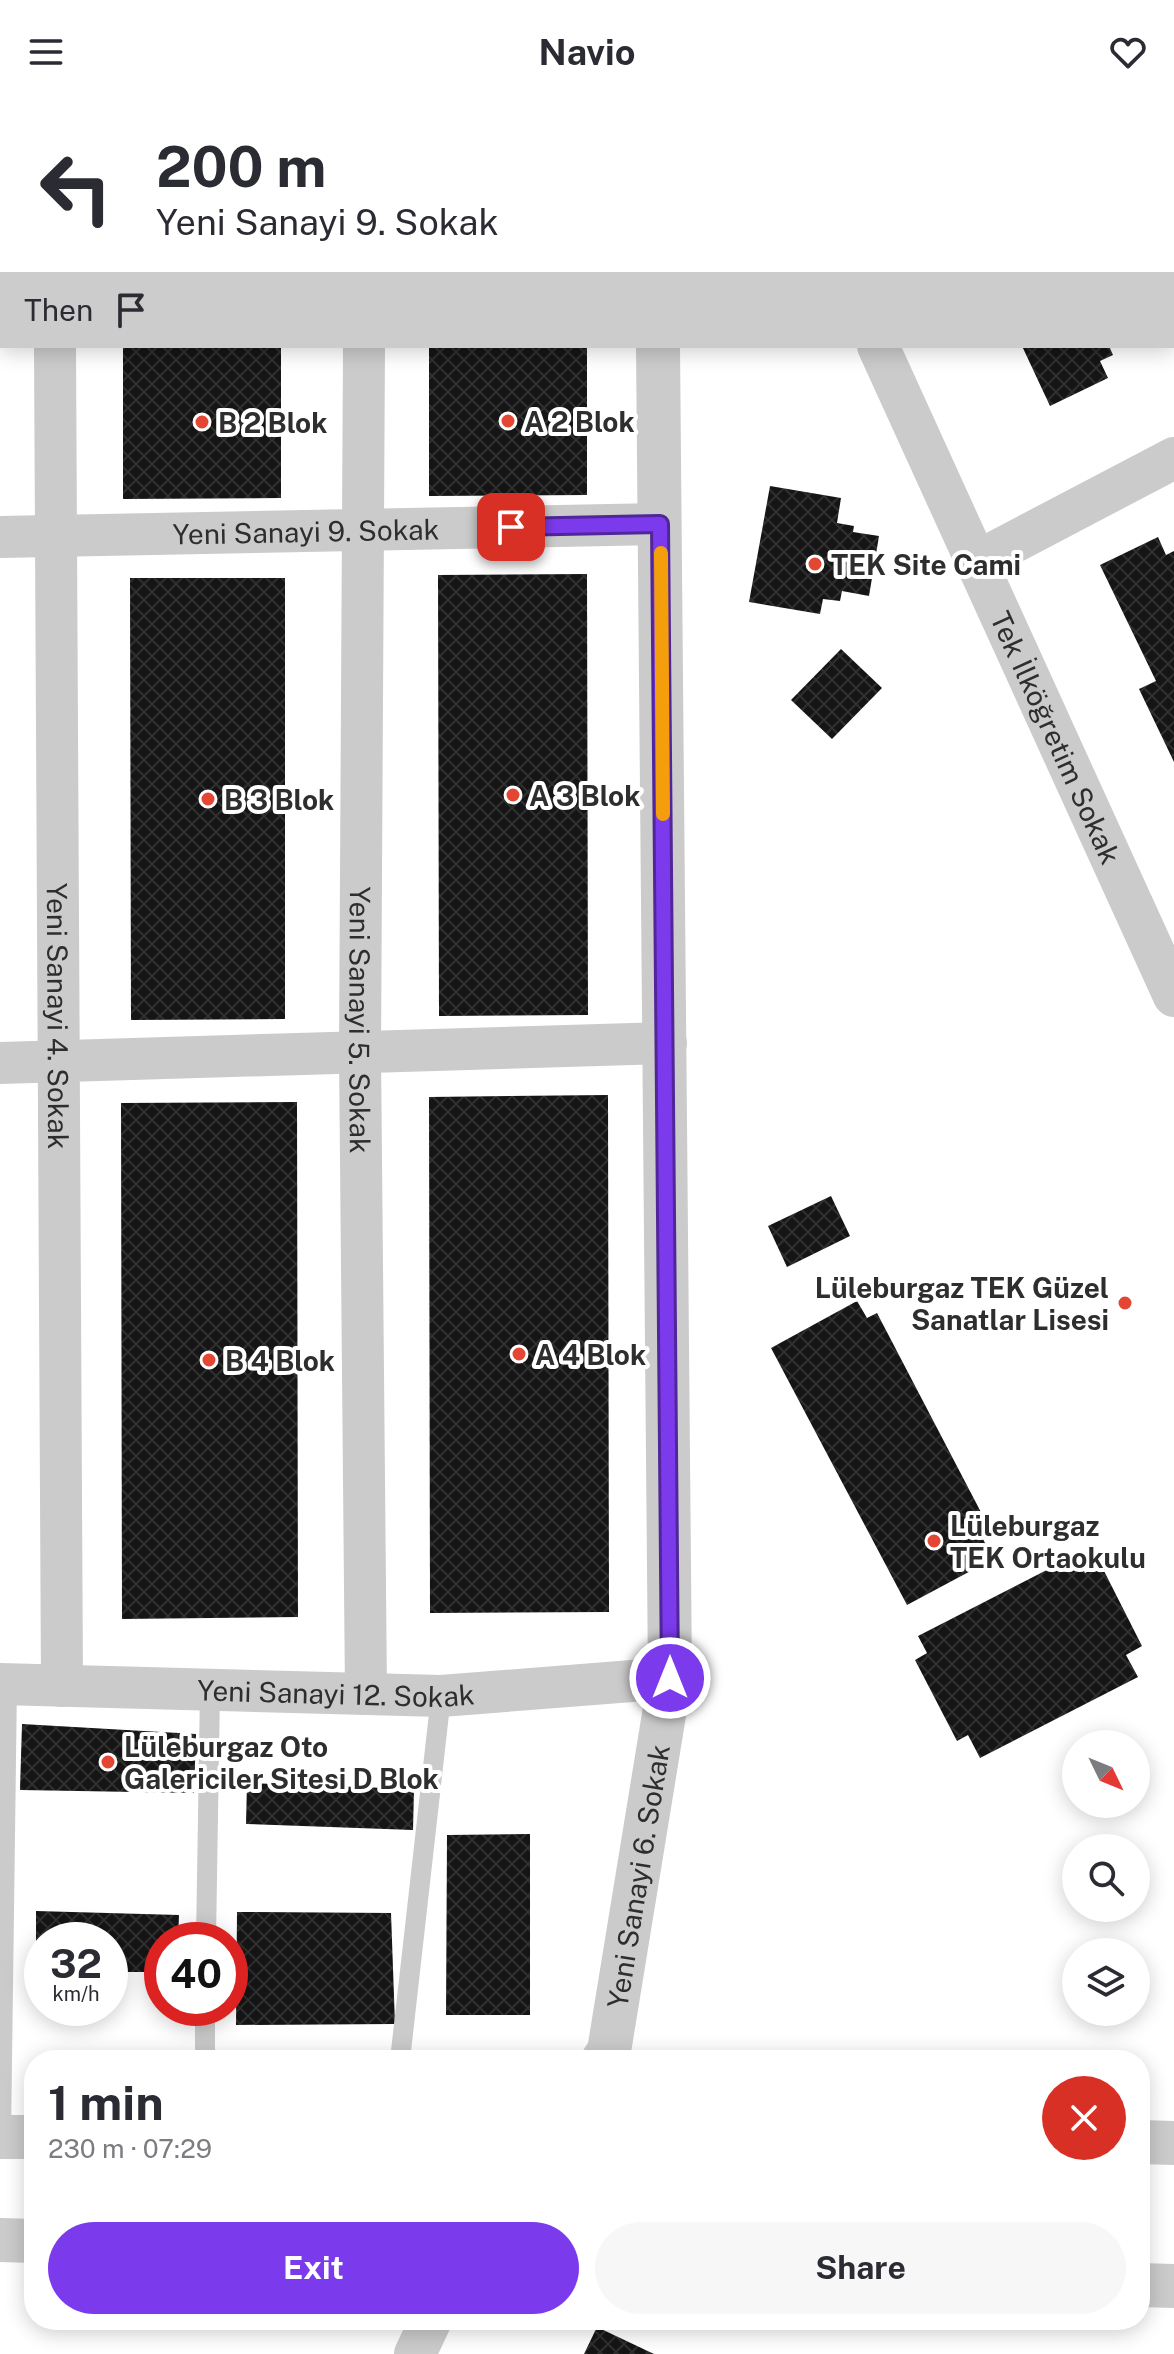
<!DOCTYPE html>
<html lang="en">
<head>
<meta charset="utf-8">
<style>
	body { margin:0; font-family:"Public Sans",sans-serif; background:#f7f7f7; color:#2b2b33; height:100vh; display:flex; flex-direction:column; font-size:30px; white-space:nowrap }
	* { box-sizing:border-box; margin:0 }
	p { font-size:26px; color:#7c7c81 }
	.icon { flex:none; width:44px; height:44px; fill:none; stroke:currentColor; stroke-width:2; stroke-linecap:round; stroke-linejoin:round }
	.map { position:relative; flex:1; overflow:hidden }
	.sheet { position:absolute; left:24px; top:1946px; width:1126px; height:280px; display:flex; flex-direction:column; background:#fff; border-radius:32px; box-shadow:0 4px 20px #0003 }
	.sheet>* { flex:none }
	.hud { position:absolute; left:0px; top:0px; width:1174px; height:244px; box-shadow:0 4px 20px #0003; background:#fff; color:#2b2b33; overflow:hidden }
	.needle { width:52px; rotate:133deg }
	.buttons { position:absolute; left:1062px; top:1626px; display:grid; gap:16px }
	.buttons a { display:grid; place-items:center; width:88px; height:88px; border-radius:50%; background:#fff; box-shadow:0 4px 20px #0003; font-size:40px }
	.speed { position:absolute; left:24px; top:1818px; display:flex; gap:16px; font-size:40px; font-weight:700; text-align:center }
	.speed>* { display:grid; place-content:center; width:104px; height:104px; border-radius:50%; background:#fff; box-shadow:0 4px 20px #0003; line-height:1 }
	.speed small { font-size:20px; font-weight:400 }
	.speed .limit { border:12px solid #d22; background:#fff; color:#111 }
	.pin { position:absolute; display:grid; place-items:center; width:68px; height:68px; color:#fff; margin:-34px; border-radius:16px; box-shadow:0 4px 12px #0006 }
	.me { position:absolute; width:88px; margin:-44px; rotate:0deg; stroke-linejoin:round; filter:drop-shadow(0 0 6px #0008) }
	.turn { display:flex; align-items:center; gap:28px; height:168px; padding:0 24px; font-size:36px }
	.turn .icon { width:104px; height:104px; stroke-width:2.5 }
	.turn b { display:block; font-size:56px; line-height:68px }
	.then { display:flex; align-items:center; height:76px; padding:0 24px; background:#0003; gap:16px; font-size:30px }
	.round { display:grid; place-items:center; flex:none; width:84px; height:84px; border-radius:42px; background:#f7f7f7 }
	.headline { display:flex; align-items:center; justify-content:space-between; height:136px; padding:0 24px }
	h1 { font-size:48px; font-weight:700; line-height:60px }
	.action { display:flex; gap:16px; margin-top:auto; padding:16px 24px }
	.action a { flex:1; height:92px; border-radius:48px; background:#7c3aed; color:#fff; font-size:32px; font-weight:700; line-height:92px; text-align:center }
	.action a+a { background:#f7f7f7; color:#2b2b33 }
	header { display:flex; justify-content:space-between; align-items:center; height:104px; padding:0 24px; background:#fff; font-size:36px; font-weight:700 }
	.map>svg:first-child { display:block }
	.building { fill:url(#building-cross-hatch) }
	.lines { fill:none; stroke-linecap:round; stroke-linejoin:round }
	.service { stroke:#cbcbcb; stroke-width:20 }
	.minor { stroke:#cbcbcb; stroke-width:42 }
	.tertiary { stroke:#cbcbcb; stroke-width:44 }
	.route-casing { stroke:#51269a; stroke-width:20 }
	.route { stroke:#7c3aed; stroke-width:14 }
	.slow { stroke:#f59e0b; stroke-width:14 }
	.poi-dot { fill:#e34632; stroke:#fff; stroke-width:3 }
	.labels { text-anchor:middle; dominant-baseline:central; stroke-width:8; stroke-linejoin:round; paint-order:stroke }
	.poi-label { font-size:28px; font-weight:bold; fill:#2e2e2e; stroke:#fff; text-anchor:start }
	.street-label { font-size:28px; fill:#2e2e2e; stroke:#fff }
</style>
</head>
<body>
<header><svg class="icon" aria-label="menu" viewBox="0 0 24 24"><path d="M4 6h16M4 12h16M4 18h16"/></svg>Navio<svg class="icon" aria-label="heart" viewBox="0 0 24 24"><path d="M12 20l-8-8c-3-5 5-10 8-4 3-6 11-1 8 4z"/></svg></header>
<div class="map">
<svg width="1174" height="2250" viewBox="0 0 1174 2250">
	<defs>
		<pattern id="building-cross-hatch" width="8" height="8" patternUnits="userSpaceOnUse" patternTransform="scale(2)"><rect width="8" height="8" fill="#151515"/><path d="M0 0l8 8M0 8l8-8" fill="none" stroke="#2f2f2f"/></pattern>
	</defs>
	<rect width="100%" height="100%" fill="#fff"/>
	<g class="building">
		<polygon points="123,242 281,242 281,394 123,395"/>
		<polygon points="429,242 587,242 587,391 429,392"/>
		<polygon points="1022,242 1109,242 1113,251 1100,257 1108,274 1050,302"/>
		<polygon points="770,382 841,394 837,419 854,422 853,428 879,432 869,492 842,487 840,497 823,495 820,510 749,498"/>
		<polygon points="1158,433 1166,451 1174,447 1174,658 1139,585 1156,577 1100,461"/>
		<polygon points="587,470 588,911 439,912 438,471"/>
		<polygon points="130,474 285,474 285,915 131,916"/>
		<polygon points="841,545 882,584 832,635 791,596"/>
		<polygon points="608,991 609,1508 430,1509 429,993"/>
		<polygon points="297,998 298,1513 122,1515 121,999"/>
		<polygon points="831,1092 850,1132 787,1163 768,1122"/>
		<polygon points="857,1197 867,1214 877,1209 984,1414 975,1419 993,1455 907,1501 771,1244"/>
		<polygon points="1076,1451 1085,1469 1101,1461 1142,1542 1126,1551 1138,1573 980,1654 968,1631 957,1637 915,1556 927,1549 918,1532"/>
		<polygon points="22,1620 196,1630 194,1689 20,1686"/>
		<polygon points="247,1679 414,1685 413,1726 246,1720"/>
		<polygon points="530,1730 530,1911 446,1911 447,1731"/>
		<polygon points="36,1807 179,1811 178,1836 162,1836 162,1868 110,1868 110,1836 42,1836 42,1867 36,1867"/>
		<polygon points="237,1808 391,1809 395,1920 236,1921"/>
		<polygon points="597,2223 654,2250 584,2250"/>
	</g>
	<g class="lines">
		<g class="service">
			<polyline points="206,1836 210,1586"/>
			<polyline points="205,1956 205,1904"/>
			<polyline points="400,1956 441,1592"/>
			<polyline points="1,2033 7,1580"/>
		</g>
		<g class="minor">
			<polyline points="54,0 54,2"/>
			<polyline points="773,0 774,2"/>
			<polyline points="365,2 365,0"/>
			<path id="s1" d="M55,242L62,1582"/>
			<path id="s2" d="M364,242L360,948L366,1590"/>
			<path id="s3" d="M878,242L1174,892"/>
			<path id="s4" d="M0,433L660,420"/>
			<polyline points="976,458 1174,354"/>
			<polyline points="0,959 666,939"/>
			<path id="s5" d="M0,1580L441,1592L670,1574"/>
			<polyline points="415,2250 431,2216"/>
		</g>
		<g class="tertiary">
			<polyline points="656,0 656,2"/>
			<path id="s6" d="M603,1956L609,1947L670,1574L658,242"/>
			<polyline points="0,2033 34,2033"/>
			<polyline points="1140,2038 1174,2039"/>
			<polyline points="0,2136 34,2137"/>
			<polyline points="1140,2181 1174,2182"/>
		</g>
	</g>
	<g class="lines">
		<defs>
			<polyline id="route" points="511,423 660,420 670,1574"/>
		</defs>
		<use href="#route" class="route-casing"/>
		<use href="#route" class="route"/>
		<polyline class="slow" points="661,449 663,710"/>
	</g>
	<g class="poi-dot">
		<circle cx="508" cy="317" r="8"/>
		<circle cx="202" cy="318" r="8"/>
		<circle cx="815" cy="460" r="8"/>
		<circle cx="513" cy="691" r="8"/>
		<circle cx="208" cy="695" r="8"/>
		<circle cx="1125" cy="1199" r="8"/>
		<circle cx="519" cy="1250" r="8"/>
		<circle cx="209" cy="1256" r="8"/>
		<circle cx="934" cy="1437" r="8"/>
		<circle cx="108" cy="1658" r="8"/>
	</g>
	<g class="labels">
		<g class="poi-label">
			<text x="524" y="317">A 2 Blok</text>
			<text x="218" y="318">B 2 Blok</text>
			<text x="831" y="460">TEK Site Cami</text>
			<text x="529" y="691">A 3 Blok</text>
			<text x="224" y="695">B 3 Blok</text>
			<text x="1109" y="1183" text-anchor="end">Lüleburgaz TEK Güzel<tspan x="1109" dy="32">Sanatlar Lisesi</tspan></text>
			<text x="535" y="1250">A 4 Blok</text>
			<text x="225" y="1256">B 4 Blok</text>
			<text x="950" y="1421">Lüleburgaz<tspan x="950" dy="32">TEK Ortaokulu</tspan></text>
			<text x="124" y="1642">Lüleburgaz Oto<tspan x="124" dy="32">Galericiler Sitesi D Blok</tspan></text>
		</g>
		<g class="street-label">
			<text stroke="none"><textPath href="#s4" startOffset="306">Yeni Sanayi 9. Sokak</textPath></text>
			<text stroke="none"><textPath href="#s3" startOffset="430">Tek İlköğretim Sokak</textPath></text>
			<text stroke="none"><textPath href="#s1" startOffset="670">Yeni Sanayi 4. Sokak</textPath></text>
			<text stroke="none"><textPath href="#s2" startOffset="674">Yeni Sanayi 5. Sokak</textPath></text>
			<text stroke="none"><textPath href="#s5" startOffset="336">Yeni Sanayi 12. Sokak</textPath></text>
			<text stroke="none"><textPath href="#s6" startOffset="188">Yeni Sanayi 6. Sokak</textPath></text>
		</g>
	</g>
</svg>
<div class="buttons">
<a><svg class="needle" viewBox="-14 -14 28 28"><path d="M0-13l5 13h-10z" fill="#e53935"/><path d="M0 13l5-13h-10z" fill="#7c7c81"/></svg></a>
<a><svg class="icon" aria-label="search" viewBox="0 0 24 24"><circle cx="10" cy="10" r="6"/><path d="M15 15l6 6"/></svg></a>
<a><svg class="icon" aria-label="layers" viewBox="0 0 24 24"><path d="M12 4l9 5-9 5-9-5zM3 14l9 5 9-5"/></svg></a>
</div>
<div class="speed"><div>32<small>km/h</small></div><div class="limit">40</div></div>
<div class="pin" style="left:511px;top:423px;background:#d93025"><svg class="icon" aria-label="arrive" viewBox="0 0 24 24"><path d="M6 21V4h12l-3 4 3 4H6"/></svg></div>
<svg class="me" style="left:670px;top:1574px" viewBox="-20 -20 40 40"><circle r="17" fill="#7c3aed" stroke="#fff" stroke-width="3"/><path d="M0-11L8 9 0 5-8 9z" fill="#fff"/></svg>
<div class="hud">
<div class="turn"><svg class="icon" aria-label="left" viewBox="0 0 24 24"><path d="M17 20v-9H6M10 6l-5 5 5 5"/></svg><div><b>200 m</b>Yeni Sanayi 9. Sokak</div></div>
<div class="then">Then<svg class="icon" aria-label="arrive" viewBox="0 0 24 24"><path d="M6 21V4h12l-3 4 3 4H6"/></svg></div>
</div>
<section class="sheet">
<div class="headline"><div><h1>1 min</h1><p>230 m · 07:29</p></div><a class="round" style="background:#d93025;color:#fff"><svg class="icon" aria-label="close" viewBox="0 0 24 24"><path d="M6 6l12 12M18 6L6 18"/></svg></a></div>
<div class="action"><a>Exit</a><a>Share</a></div>
</section>
</div>
</body>
</html>
